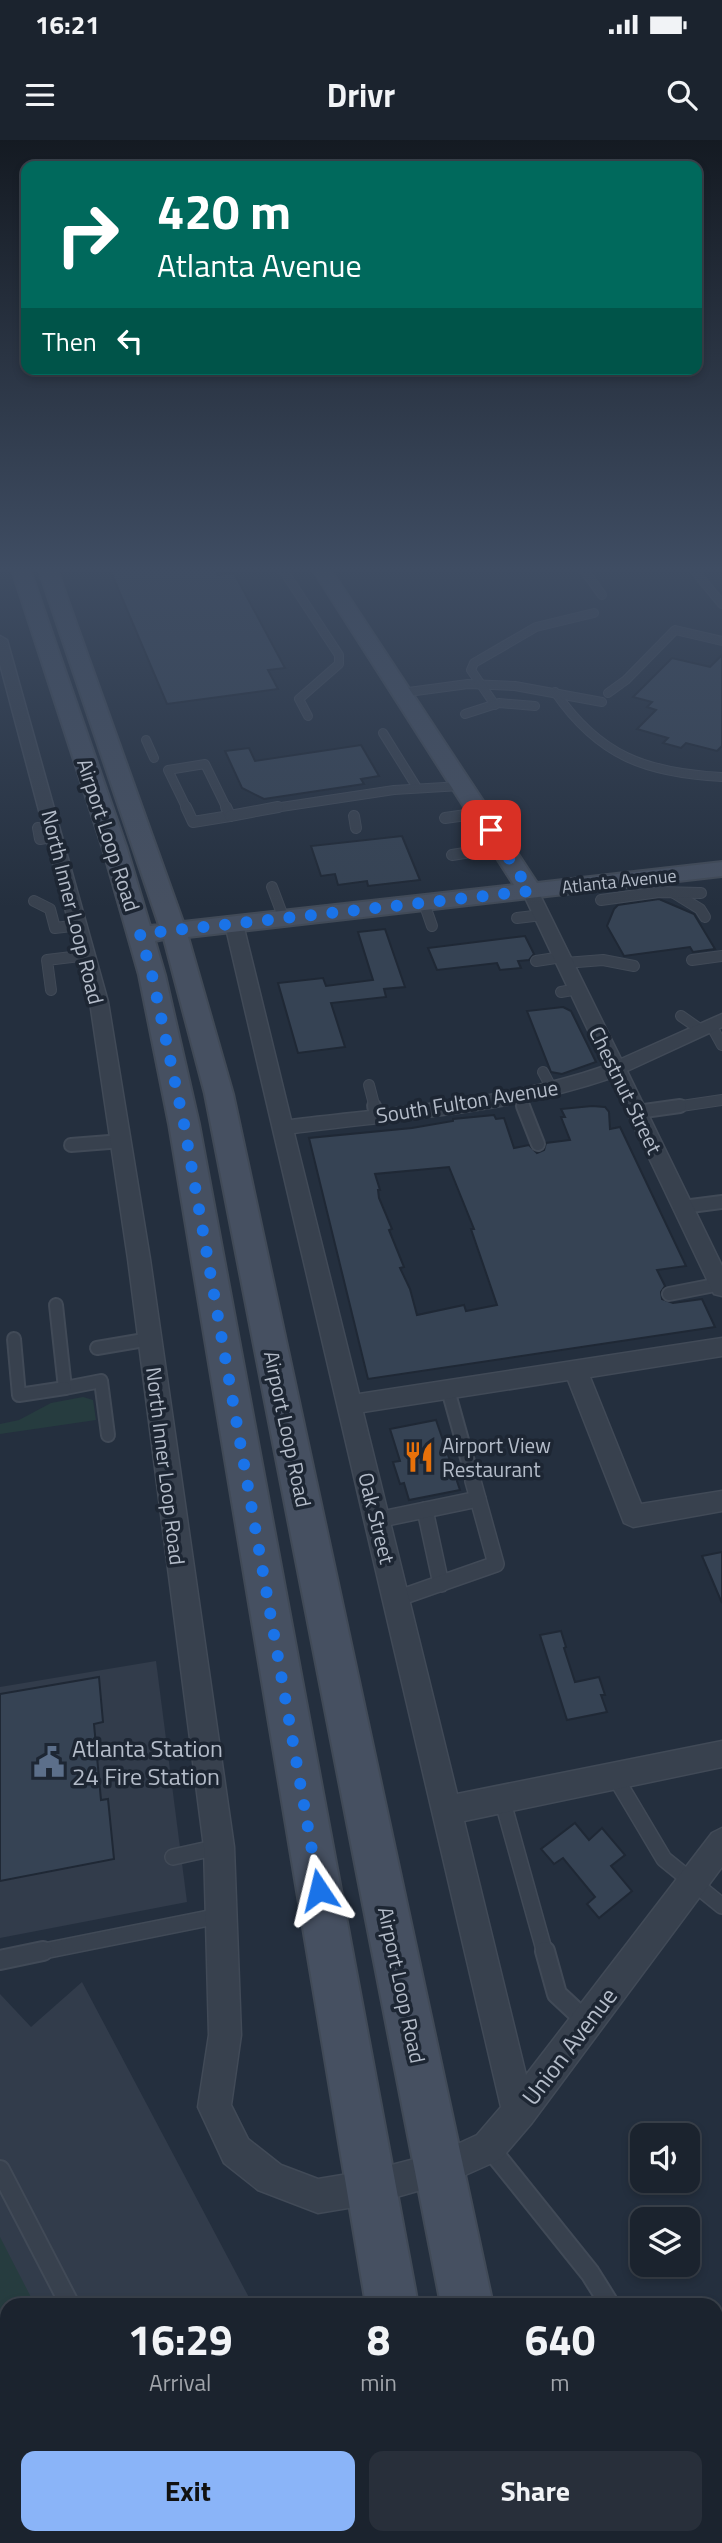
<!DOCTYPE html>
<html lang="en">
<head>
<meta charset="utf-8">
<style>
	body { margin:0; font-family:"Titillium Web",sans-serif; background:#282f3a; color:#f1f3f6; height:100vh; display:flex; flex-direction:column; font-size:26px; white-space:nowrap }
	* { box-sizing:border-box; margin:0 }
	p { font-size:23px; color:#a0a4aa }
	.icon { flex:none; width:38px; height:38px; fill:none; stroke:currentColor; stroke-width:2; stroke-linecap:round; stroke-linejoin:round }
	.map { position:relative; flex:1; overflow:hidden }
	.details { position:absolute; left:0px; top:2158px; width:723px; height:247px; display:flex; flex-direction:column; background:#1b232e; border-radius:21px 21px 0 0; box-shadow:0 4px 10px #0003,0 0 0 2px #39404a }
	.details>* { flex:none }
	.top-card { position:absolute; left:21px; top:21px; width:681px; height:214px; border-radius:14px; box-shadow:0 4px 10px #0003,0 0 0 2px #39404a; background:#00695c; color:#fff; overflow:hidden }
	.fabs { position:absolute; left:630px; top:1983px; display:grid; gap:14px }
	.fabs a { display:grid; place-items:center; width:70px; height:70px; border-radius:14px; background:#1b232e; box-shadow:0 4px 10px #0003,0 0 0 2px #39404a; font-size:35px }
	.pin { position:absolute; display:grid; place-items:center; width:60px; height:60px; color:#fff; margin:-30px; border-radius:14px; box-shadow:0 4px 10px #0006 }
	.me { position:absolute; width:77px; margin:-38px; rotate:350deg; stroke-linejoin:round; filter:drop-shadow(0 0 5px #0008) }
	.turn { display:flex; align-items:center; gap:24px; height:147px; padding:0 21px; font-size:32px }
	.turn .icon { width:91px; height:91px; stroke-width:2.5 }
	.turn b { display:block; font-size:49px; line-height:60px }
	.then { display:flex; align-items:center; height:66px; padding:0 21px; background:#0003; gap:14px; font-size:26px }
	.eta { display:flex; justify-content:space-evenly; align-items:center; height:119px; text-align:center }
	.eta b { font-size:42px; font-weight:700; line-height:49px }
	.action { display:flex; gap:14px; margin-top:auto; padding:14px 21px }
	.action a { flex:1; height:80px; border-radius:14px; background:#8ab4f8; color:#111; font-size:28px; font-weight:700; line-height:80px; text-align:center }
	.action a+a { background:#282f3a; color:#f1f3f6 }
	.status { display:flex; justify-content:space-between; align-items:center; height:49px; padding:0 35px; background:#1b232e; direction:ltr }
	.status svg { height:19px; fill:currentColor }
	header { display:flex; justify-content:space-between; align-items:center; height:91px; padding:0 21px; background:#1b232e; font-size:32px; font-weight:700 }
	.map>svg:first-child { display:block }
	.airport { fill:#323c4b }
	.green { fill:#263c3f }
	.building { fill:#364354; stroke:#1f2835; stroke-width:2; fill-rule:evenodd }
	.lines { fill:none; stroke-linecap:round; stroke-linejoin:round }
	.lane-far4-casing { stroke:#414a57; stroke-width:10 }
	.lane-far3-casing { stroke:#414a57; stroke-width:12 }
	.lane-far2-casing { stroke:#414a57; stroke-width:16 }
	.lane-far1-casing { stroke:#414a57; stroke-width:18 }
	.lane-casing { stroke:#414a57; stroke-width:22 }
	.street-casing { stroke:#414a57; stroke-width:3 }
	.secondary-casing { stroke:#414a57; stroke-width:4 }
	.lane-far4 { stroke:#38414e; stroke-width:8 }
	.lane-far3 { stroke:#38414e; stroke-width:10 }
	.lane-far2 { stroke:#38414e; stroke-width:12 }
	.lane-far1 { stroke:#38414e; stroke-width:15 }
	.lane { stroke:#38414e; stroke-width:18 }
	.street { fill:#38414e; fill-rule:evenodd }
	.secondary { fill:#465061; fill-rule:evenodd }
	.route { stroke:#1a73e8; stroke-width:12; stroke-dasharray:0 21.6 }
	.labels { text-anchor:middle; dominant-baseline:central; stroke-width:7; stroke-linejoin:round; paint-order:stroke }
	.far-street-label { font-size:18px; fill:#b4bcc9; stroke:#1d2633 }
	.street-label { font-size:21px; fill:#b4bcc9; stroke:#1d2633 }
	.poi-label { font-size:21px; fill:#b4bcc9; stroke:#1d2633; text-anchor:start }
	.near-poi-label { font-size:24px; fill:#b4bcc9; stroke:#1d2633; text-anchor:start }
	.near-street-label { font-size:24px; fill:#b4bcc9; stroke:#1d2633 }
</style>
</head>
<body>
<div class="status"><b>16:21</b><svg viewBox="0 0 49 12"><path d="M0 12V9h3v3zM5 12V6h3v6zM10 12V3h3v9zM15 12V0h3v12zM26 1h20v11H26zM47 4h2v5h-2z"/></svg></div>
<header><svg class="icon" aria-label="menu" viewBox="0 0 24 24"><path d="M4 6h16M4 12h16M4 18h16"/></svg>Drivr<svg class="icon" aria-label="search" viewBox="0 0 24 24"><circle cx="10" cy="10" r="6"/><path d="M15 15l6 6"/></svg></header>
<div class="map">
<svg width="722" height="2403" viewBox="0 0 722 2403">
	<rect width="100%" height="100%" fill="#242f3e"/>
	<g class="airport">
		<polygon points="156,1521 187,1762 0,1798 0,1547"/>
		<polygon points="82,1842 253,2165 7,2165 7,2398 357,2398 358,2403 0,2403 0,1854 31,1887"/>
	</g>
	<g class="green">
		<polygon points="83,1257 93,1260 96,1280 0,1294 0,1284 19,1280 51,1263"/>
		<polygon points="0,2097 35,2165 7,2165 7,2398 134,2398 136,2403 0,2403"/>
	</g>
	<g class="building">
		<polygon points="124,430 215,430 218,435 234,433 285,528 268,530 278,549 167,564 111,432"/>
		<polygon points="722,515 722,606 717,611 686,603 681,608 663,603 668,598 637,589 656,570 647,567 652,562 633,557 672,518 710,527"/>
		<polygon points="361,605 379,636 361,639 364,644 264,659 242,648 225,611 249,608 255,621"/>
		<polygon points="402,696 420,740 368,746 367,741 338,745 335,734 321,736 311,706"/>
		<polygon points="659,759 694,774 715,809 693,812 690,807 624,816 607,786 614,769 618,765"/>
		<polygon points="385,789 405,847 384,849 386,857 331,863 345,907 298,913 278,843 323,838 326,846 373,840 358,792"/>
		<polygon points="525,796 534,814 529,820 518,821 521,828 500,830 497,823 437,830 428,808"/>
		<polygon points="563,867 571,871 596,922 562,934 551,932 527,871"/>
		<path d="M592,966L605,967L609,972L610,989L620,987L686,1126L657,1130L665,1146L661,1152L662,1159L673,1163L702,1159L715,1187L368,1239L309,998L412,988L453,981V979L494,975L496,979L504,978L514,1008L529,1005L537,1013L544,1010L546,1003L570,1000L561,977H565L561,969ZM449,1027L474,1089H471L497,1165L466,1171L464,1165L417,1175L410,1149L400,1128L404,1127L389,1090L392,1089L379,1058L378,1050H380L375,1034Z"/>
		<polygon points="436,1280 460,1350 409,1360 404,1343 400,1344 393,1322 400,1321 390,1289"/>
		<polygon points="722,1412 722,1463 702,1416"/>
		<polygon points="561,1491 566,1507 564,1508 575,1542 599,1537 605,1555 601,1555 607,1572 567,1580 540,1495"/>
		<polygon points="99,1537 103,1582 94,1584 101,1660 108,1659 114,1719 0,1741 0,1554"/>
		<polygon points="575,1683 589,1700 602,1688 625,1715 611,1726 632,1751 599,1778 587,1764 595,1757 563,1718 554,1724 541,1709"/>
	</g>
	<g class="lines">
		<defs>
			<g id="lane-far4">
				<polyline points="283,430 339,515 339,524 299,559 308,576"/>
				<polyline points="584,430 602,455"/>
				<polyline points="694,430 722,464"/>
				<path d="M555,552C599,616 646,633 722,637"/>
				<polyline points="401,553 468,544 515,546 602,562"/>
				<polyline points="608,553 626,540 675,490 722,501"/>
				<polyline points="495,565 471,530 474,523 536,487 594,473"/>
				<polyline points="465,574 499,563 535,566"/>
				<polyline points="383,593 416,646"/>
				<polyline points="146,600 154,618"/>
				<polyline points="187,669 168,630 205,624 227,669"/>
				<polyline points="268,669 394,650 461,646"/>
			</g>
			<g id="lane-far3">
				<polyline points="186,667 193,682 230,676"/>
				<polyline points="226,667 230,676"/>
				<polyline points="230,676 278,667"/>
				<polyline points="354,676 356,688"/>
				<polyline points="445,678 480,673"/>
				<polyline points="38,688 40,699 56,696"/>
				<polyline points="452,715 502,707"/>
				<polyline points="272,747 284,779"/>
				<polyline points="674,753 700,769 705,777"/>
				<polyline points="601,760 659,752 701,753"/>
				<polyline points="34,761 50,769 55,788 80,785"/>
				<polyline points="424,763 432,786"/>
				<polyline points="517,778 542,775"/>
				<polyline points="692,820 722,816"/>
				<polyline points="536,821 562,817"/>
				<polyline points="565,823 603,820 634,826"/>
				<polyline points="51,850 47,820 88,815"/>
				<polyline points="561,852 578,849"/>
				<polyline points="681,876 701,890"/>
				<polyline points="711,885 722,905"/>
				<polyline points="543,932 552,949"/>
				<polyline points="369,945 375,968"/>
				<polyline points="520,957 524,968"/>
				<polyline points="668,968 722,960"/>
			</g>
			<g id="lane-far2">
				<polyline points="374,966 377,976"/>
				<polyline points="523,966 538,1004"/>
				<polyline points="637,972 680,966"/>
				<polyline points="71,1005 122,1001"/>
				<polyline points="683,1067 722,1062"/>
				<polyline points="669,1154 720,1144"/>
				<polyline points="56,1165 65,1248 101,1241 108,1295"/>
				<polyline points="14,1199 19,1255 65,1248"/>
				<polyline points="97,1208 150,1199"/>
				<polyline points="448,1250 474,1343"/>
			</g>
			<g id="lane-far1">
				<polyline points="425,1370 441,1444"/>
				<polyline points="377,1380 478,1359"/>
				<polyline points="396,1459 496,1424 473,1341"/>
				<polyline points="614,1635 664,1719 722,1766"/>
				<polyline points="502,1659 545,1813"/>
				<polyline points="173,1717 218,1707"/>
				<polyline points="34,1813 219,1776"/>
			</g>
			<g id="lane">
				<polyline points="545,1811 557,1854 587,1882"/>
				<polyline points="0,1820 43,1811"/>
				<polyline points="489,2007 590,2133 610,2165"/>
				<polyline points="0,2030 70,2165"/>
				<polyline points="171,2398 173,2403"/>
				<polyline points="649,2403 650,2398"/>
			</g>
			<path id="street" d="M0,496L7,500L108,862L150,1119L234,1707L241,1895L231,1965L248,1999L281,2025L318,2039L372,2030L438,2013L477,1995L501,1967L225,784L234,779L243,784L291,980C396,967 505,961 605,926L522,751L530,746L538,751L621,919L722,874V887L627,931L722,1126V1156L714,1154L711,1148L611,938C509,973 400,979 294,993L359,1254L722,1198V1216L590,1237L641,1364L722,1351V1371L633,1387L624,1383L568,1240L363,1272L457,1654L722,1601V1627L464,1681L526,1935L712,1693L722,1688V1727L531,1984L501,2019L452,2041L372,2064L318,2073L258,2050L224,2023L198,1967L209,1895L204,1707L128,1119L90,862L0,524Z"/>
			<g id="secondary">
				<polygon points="12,430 30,430 127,709 150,786 159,785 39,430 57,430 183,782 514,745 313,430 331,430 537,743 722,722 722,736 188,797 233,954 493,2165 441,2165 205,954 164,799 155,801 165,835 199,984 418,2165 366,2165 169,984 139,835 103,709"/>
				<polygon points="405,2398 461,2398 462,2403 406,2403"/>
				<polygon points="486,2398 542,2398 543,2403 487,2403"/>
			</g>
		</defs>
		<use href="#lane-far4" class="lane-far4-casing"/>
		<use href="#lane-far3" class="lane-far3-casing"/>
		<use href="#lane-far2" class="lane-far2-casing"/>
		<use href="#lane-far1" class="lane-far1-casing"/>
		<use href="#lane" class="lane-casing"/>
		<use href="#street" class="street-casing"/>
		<use href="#secondary" class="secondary-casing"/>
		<use href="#lane-far4" class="lane-far4"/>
		<use href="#lane-far3" class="lane-far3"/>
		<use href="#lane-far2" class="lane-far2"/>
		<use href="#lane-far1" class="lane-far1"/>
		<use href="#lane" class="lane"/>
		<use href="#street" class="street"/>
		<use href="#secondary" class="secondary"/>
	</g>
	<linearGradient id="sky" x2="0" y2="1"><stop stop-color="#141a22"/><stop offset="0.56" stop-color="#3f4d63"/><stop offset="1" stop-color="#3f4d63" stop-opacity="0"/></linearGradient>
	<rect width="722" height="767" fill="url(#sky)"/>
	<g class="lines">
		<polyline class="route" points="319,1750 184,984 152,835 140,794 530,751 491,690"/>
	</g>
	<defs>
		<symbol id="restaurant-bare" viewBox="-9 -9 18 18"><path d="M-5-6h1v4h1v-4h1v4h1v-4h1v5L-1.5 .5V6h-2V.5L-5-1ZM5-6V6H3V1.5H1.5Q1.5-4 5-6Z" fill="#e8710a" stroke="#1d2633" stroke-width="2.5" paint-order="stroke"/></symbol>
		<symbol id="civic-bare" viewBox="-9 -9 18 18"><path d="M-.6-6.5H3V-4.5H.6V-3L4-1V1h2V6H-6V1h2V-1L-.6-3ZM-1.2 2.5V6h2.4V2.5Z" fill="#5c6f8a" stroke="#1d2633" stroke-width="2.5" paint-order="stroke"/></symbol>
	</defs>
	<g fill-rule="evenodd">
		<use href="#restaurant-bare" x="397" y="1295" width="44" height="44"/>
		<use href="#civic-bare" x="27" y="1600" width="44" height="44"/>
	</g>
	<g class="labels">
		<g class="far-street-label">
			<text transform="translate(619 741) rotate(-6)">Atlanta Avenue</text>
		</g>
		<g class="street-label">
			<text transform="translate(109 695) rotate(72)">Airport Loop Road</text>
			<text transform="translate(73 767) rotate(76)">North Inner Loop Road</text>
			<text transform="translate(626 950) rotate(64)">Chestnut Street</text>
			<text transform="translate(467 961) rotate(-9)">South Fulton Avenue</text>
			<text transform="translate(288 1289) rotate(78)">Airport Loop Road</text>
			<text transform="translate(166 1326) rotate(83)">North Inner Loop Road</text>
			<text transform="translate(377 1378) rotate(76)">Oak Street</text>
			<text transform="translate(402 1845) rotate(78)">Airport Loop Road</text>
		</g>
		<g class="poi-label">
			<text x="442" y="1305">Airport View<tspan x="442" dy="24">Restaurant</tspan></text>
		</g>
		<g class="near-poi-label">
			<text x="72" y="1608">Atlanta Station<tspan x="72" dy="28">24 Fire Station</tspan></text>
		</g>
		<g class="near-street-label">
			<text transform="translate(569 1906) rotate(-53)">Union Avenue</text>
		</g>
	</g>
</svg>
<div class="fabs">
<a><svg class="icon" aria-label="sound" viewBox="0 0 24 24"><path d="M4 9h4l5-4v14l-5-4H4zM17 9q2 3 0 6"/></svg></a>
<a><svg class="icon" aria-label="layers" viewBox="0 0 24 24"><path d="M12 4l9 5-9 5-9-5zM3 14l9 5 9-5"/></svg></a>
</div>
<div class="pin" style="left:491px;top:690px;background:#d93025"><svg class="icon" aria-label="arrive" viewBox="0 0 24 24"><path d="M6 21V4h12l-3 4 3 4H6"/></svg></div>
<svg class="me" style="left:319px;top:1750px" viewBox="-20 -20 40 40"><path d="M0-17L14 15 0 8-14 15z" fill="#1a73e8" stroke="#fff" stroke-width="4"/></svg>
<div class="top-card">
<div class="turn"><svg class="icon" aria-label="right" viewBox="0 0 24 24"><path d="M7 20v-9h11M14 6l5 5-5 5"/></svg><div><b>420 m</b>Atlanta Avenue</div></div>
<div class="then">Then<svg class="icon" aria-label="left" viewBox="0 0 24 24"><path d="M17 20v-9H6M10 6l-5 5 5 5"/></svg></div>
</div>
<section class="details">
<div class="eta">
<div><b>16:29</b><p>Arrival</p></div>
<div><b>8</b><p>min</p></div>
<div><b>640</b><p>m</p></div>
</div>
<div class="action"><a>Exit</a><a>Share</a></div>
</section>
</div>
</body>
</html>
